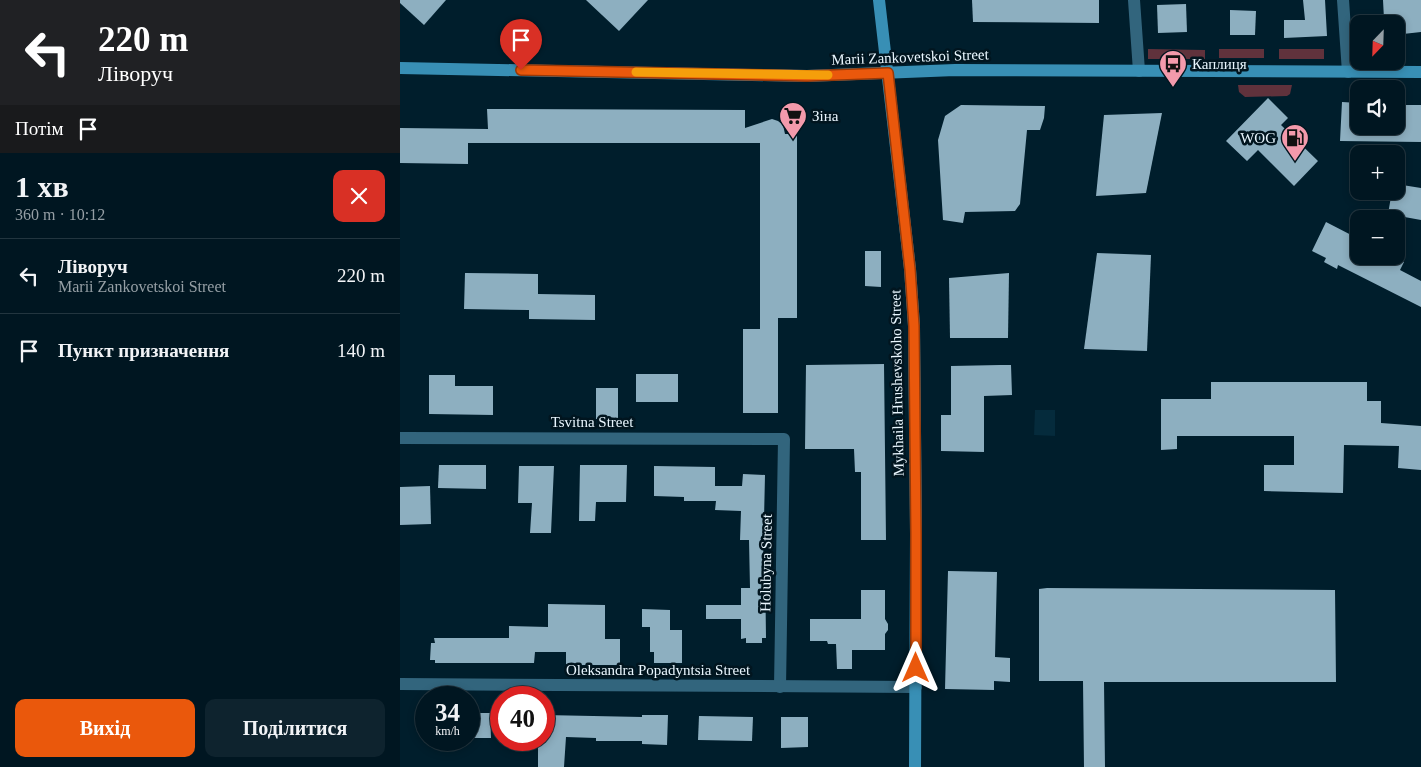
<!DOCTYPE html>
<html lang="uk">
<head>
<meta charset="utf-8">
<style>
	body { margin:0; font-family:Georgia,serif; background:#0e232e; color:#f1f3f6; height:100vh; display:flex; flex-direction:column; font-size:19px; white-space:nowrap }
	* { box-sizing:border-box; margin:0 }
	p { font-size:16px; color:#959fa5 }
	.icon { flex:none; width:28px; height:28px; fill:none; stroke:currentColor; stroke-width:2; stroke-linecap:round; stroke-linejoin:round }
	.map { position:relative; flex:1; overflow:hidden }
	.drawer { display:flex; flex-direction:column; background:#001621; width:400px }
	.drawer>* { flex:none }
	.top-card { background:#202124; color:#fff; overflow:hidden }
	.needle { width:32px; rotate:203deg }
	.fabs { position:absolute; left:950px; top:15px; display:grid; gap:10px }
	.fabs a { display:grid; place-items:center; width:55px; height:55px; border-radius:10px; background:#001621; box-shadow:0 2px 8px #0003,0 0 0 1px #22353f; font-size:25px }
	.speed { position:absolute; left:15px; top:686px; display:flex; gap:10px; font-size:25px; font-weight:700; text-align:center }
	.speed>* { display:grid; place-content:center; width:65px; height:65px; border-radius:50%; background:#001621; box-shadow:0 2px 8px #0003,0 0 0 1px #22353f; line-height:1 }
	.speed small { font-size:12px; font-weight:400 }
	.speed .limit { border:8px solid #d22; background:#fff; color:#111 }
	.pin { position:absolute; display:grid; place-items:center; width:42px; height:42px; color:#fff; margin:-51px -21px; border-radius:50% 50% 50% 0; rotate:-45deg; box-shadow:0 0 5px #0007 }
	.pin .icon { rotate:45deg }
	.me { position:absolute; width:55px; margin:-28px; rotate:0deg; stroke-linejoin:round; filter:drop-shadow(0 0 4px #0008) }
	.turn { display:flex; align-items:center; gap:18px; height:105px; padding:0 15px; font-size:22px }
	.turn .icon { width:65px; height:65px; stroke-width:2.5 }
	.turn b { display:block; font-size:35px; line-height:42px }
	.then { display:flex; align-items:center; height:48px; padding:0 15px; background:#0003; gap:10px; font-size:19px }
	.round { display:grid; place-items:center; flex:none; width:52px; height:52px; border-radius:10px; background:#0e232e }
	.head { display:flex; align-items:center; justify-content:space-between; height:85px; padding:0 15px }
	h1 { font-size:30px; font-weight:600; line-height:38px }
	.action { display:flex; gap:10px; margin-top:auto; padding:10px 15px }
	.action a { flex:1; height:58px; border-radius:10px; background:#ea580c; color:#fff; font-size:20px; font-weight:600; line-height:58px; text-align:center }
	.action a+a { background:#0e232e; color:#f1f3f6 }
	ul { padding:0; list-style:none }
	li { display:flex; align-items:center; gap:15px; height:75px; padding:0 15px; border-top:1px solid #22353f }
	li div { flex:1 }
	li b { display:block; font-size:19px }
	li em { font-style:normal }
	main { display:flex; flex:1; min-height:0 }
	.map>svg:first-child { display:block }
	.built { fill:#052b3c }
	.green { fill:#60323c }
	.building { fill:#8dafc0 }
	.lines { fill:none; stroke-linecap:round; stroke-linejoin:round }
	.street { stroke:#32657d; stroke-width:12 }
	.secondary { stroke:#388fb5; stroke-width:12 }
	.route-casing { stroke:#983908; stroke-width:12 }
	.route { stroke:#ea580c; stroke-width:9 }
	.slow { stroke:#f59e0b; stroke-width:9 }
	.labels { text-anchor:middle; dominant-baseline:central; stroke-width:5; stroke-linejoin:round; paint-order:stroke }
	.street-label { font-size:15px; fill:#e9f6fe; stroke:#01151f }
	.poi-label { font-size:15px; fill:#e9f6fe; stroke:#01151f; text-anchor:start }
</style>
</head>
<body>
<main>
<section class="drawer">
<div class="top-card">
<div class="turn"><svg class="icon" aria-label="left" viewBox="0 0 24 24"><path d="M17 20v-9H6M10 6l-5 5 5 5"/></svg><div><b>220 m</b>Ліворуч</div></div>
<div class="then">Потім<svg class="icon" aria-label="arrive" viewBox="0 0 24 24"><path d="M6 21V4h12l-3 4 3 4H6"/></svg></div>
</div>
<div class="head"><div><h1>1 хв</h1><p>360 m · 10:12</p></div><a class="round" style="background:#d93025;color:#fff"><svg class="icon" aria-label="close" viewBox="0 0 24 24"><path d="M6 6l12 12M18 6L6 18"/></svg></a></div>
<ul>
<li><svg class="icon" aria-label="left" viewBox="0 0 24 24"><path d="M17 20v-9H6M10 6l-5 5 5 5"/></svg><div><b>Ліворуч</b><p>Marii Zankovetskoi Street</p></div><em>220 m</em></li>
<li><svg class="icon" aria-label="arrive" viewBox="0 0 24 24"><path d="M6 21V4h12l-3 4 3 4H6"/></svg><div><b>Пункт призначення</b></div><em>140 m</em></li>
</ul>
<div class="action"><a>Вихід</a><a>Поділитися</a></div>
</section>
<div class="map">
<svg width="1021" height="767" viewBox="0 0 1021 767">
	<rect width="100%" height="100%" fill="#001e2c"/>
	<polygon class="built" points="635,410 655,410 655,436 634,435"/>
	<g class="green">
		<polygon points="748,49 805,50 805,59 748,59"/>
		<rect x="819" y="49" width="45" height="9"/>
		<rect x="879" y="49" width="45" height="10"/>
		<polygon points="838,85 892,85 890,94 887,96 845,97 839,92"/>
	</g>
	<g class="building">
		<polygon points="0,0 46,0 24,25 0,3"/>
		<polygon points="186,0 248,0 219,31"/>
		<polygon points="572,0 699,0 699,23 573,22"/>
		<polygon points="903,0 925,0 927,36 884,38 884,20 905,20"/>
		<polygon points="983,0 1021,0 1021,32 1003,34 996,29 996,24 990,24 984,19"/>
		<polygon points="786,4 787,32 758,33 757,5"/>
		<polygon points="830,10 856,11 855,35 830,35"/>
		<polygon points="868,98 888,118 881,125 918,161 894,186 858,150 847,161 826,141"/>
		<polygon points="942,102 959,103 959,126 996,126 996,105 1021,105 1021,142 940,141"/>
		<polygon points="561,105 645,106 644,118 640,130 627,130 620,204 615,211 565,212 563,223 543,220 538,140 545,116"/>
		<polygon points="87,109 345,110 345,128 372,119 378,121 383,125 385,134 397,134 397,318 378,318 378,413 343,413 343,329 360,329 360,143 68,143 68,164 0,163 0,128 88,129"/>
		<polygon points="762,113 746,193 696,196 704,115"/>
		<polygon points="996,184 1021,188 1021,220 988,214 992,191 996,191"/>
		<polygon points="926,222 959,239 959,256 993,256 1004,262 1000,270 1021,281 1021,307 938,265 937,269 924,262 926,258 912,251"/>
		<polygon points="465,251 481,251 481,287 465,286"/>
		<polygon points="697,253 751,255 747,351 684,349"/>
		<polygon points="65,273 138,274 138,294 195,295 195,320 129,319 129,310 64,309"/>
		<polygon points="609,273 608,338 550,338 549,278"/>
		<polygon points="484,364 486,540 461,540 461,472 455,472 454,449 405,449 406,365"/>
		<polygon points="600,365 611,365 612,395 584,396 584,452 541,451 541,415 551,415 551,366"/>
		<rect x="236" y="374" width="42" height="28"/>
		<polygon points="29,375 55,375 55,386 93,386 93,415 29,414"/>
		<polygon points="811,382 967,382 967,401 981,401 981,423 1021,426 1021,470 998,468 999,446 944,445 943,493 864,491 864,465 894,465 894,436 777,436 777,449 761,450 761,399 811,399"/>
		<rect x="196" y="388" width="22" height="31"/>
		<polygon points="39,465 86,465 86,489 38,488"/>
		<polygon points="180,465 227,465 226,502 196,502 195,521 179,521"/>
		<polygon points="119,466 154,466 151,533 130,533 132,503 118,503"/>
		<polygon points="254,466 315,467 315,486 342,486 343,474 365,475 363,564 365,564 366,638 362,638 362,643 346,643 346,638 341,639 341,619 306,619 306,605 341,605 341,588 350,588 349,540 340,540 341,511 315,510 316,501 284,501 284,497 254,496"/>
		<polygon points="30,486 31,524 0,525 0,487"/>
		<polygon points="548,571 597,572 595,657 610,658 610,682 594,681 594,690 545,689"/>
		<polygon points="647,588 935,590 936,682 704,682 705,767 684,767 683,681 639,681 639,589"/>
		<polygon points="461,590 485,590 485,619 488,624 488,630 485,634 485,650 452,650 452,669 437,669 436,644 428,644 427,641 410,641 410,619 461,619"/>
		<polygon points="148,604 205,605 205,639 220,639 220,665 166,665 166,652 135,652 134,663 35,663 35,660 30,660 31,643 35,643 34,638 109,638 109,626 148,627"/>
		<polygon points="242,609 270,610 270,630 282,630 282,663 254,663 254,652 250,652 250,627 242,627"/>
		<polygon points="69,713 90,713 91,738 69,738"/>
		<polygon points="144,715 242,717 242,715 268,715 267,745 242,744 242,741 196,741 196,738 166,737 164,767 138,767 138,740 144,740"/>
		<polygon points="299,716 353,717 352,741 298,740"/>
		<polygon points="381,717 408,717 408,747 381,748"/>
	</g>
	<g class="lines">
		<g class="street">
			<polyline points="734,0 739,71"/>
			<polyline points="943,0 948,72"/>
			<polyline points="0,438 384,439 380,687"/>
			<polyline points="0,684 516,687"/>
		</g>
		<g class="secondary">
			<polyline points="479,0 510,269 514,326 516,534 515,767"/>
			<polyline points="0,68 407,76 555,70 1021,72"/>
		</g>
	</g>
	<g class="lines">
		<defs>
			<polyline id="route" points="121,70 407,76 488,73 510,269 514,326 516,534 516,668"/>
		</defs>
		<use href="#route" class="route-casing"/>
		<use href="#route" class="route"/>
		<polyline class="slow" points="236,72 428,75"/>
	</g>
	<defs>
		<symbol id="bus-pin" viewBox="-11 -11 22 30"><path d="M0 17L-7.5 6A9.5 9.5 0 1 1 7.5 6Z" fill="#f39aac" stroke="#01151f"/><path d="M-5-6H5V4H4V6H2V4H-2V6H-4V4H-5ZM-3.5-4V0h7V-4ZM-3.5 1.2v1.5H-2V1.2ZM2 1.2v1.5H3.5V1.2Z" fill="#111"/></symbol>
		<symbol id="supermarket-pin" viewBox="-11 -11 22 30"><path d="M0 17L-7.5 6A9.5 9.5 0 1 1 7.5 6Z" fill="#f39aac" stroke="#01151f"/><path d="M-6-5.5h2.5l.6 2H6L4.5 2H-2.5L-4.4-4H-6ZM-1.5 3.2a1.3 1.3 0 1 0 .1 0ZM3 3.2a1.3 1.3 0 1 0 .1 0Z" fill="#111"/></symbol>
		<symbol id="fuel-pin" viewBox="-11 -11 22 30"><path d="M0 17L-7.5 6A9.5 9.5 0 1 1 7.5 6Z" fill="#f39aac" stroke="#01151f"/><path d="M-5.5-6h7V0h2V4h1.3V-2.5L3-4.5l.8-.8L6-3V5H2.5V1h-1V6h-7ZM-4.2-4.7v3.2H.2V-4.7Z" fill="#111"/></symbol>
	</defs>
	<g fill-rule="evenodd">
		<use href="#bus-pin" x="757" y="48" width="32" height="43"/>
		<use href="#supermarket-pin" x="377" y="100" width="32" height="43"/>
		<use href="#fuel-pin" x="879" y="122" width="32" height="43"/>
	</g>
	<g class="labels">
		<g class="street-label">
			<text transform="translate(510 57) rotate(-2)">Marii Zankovetskoi Street</text>
			<text transform="translate(497 383) rotate(-91)">Mykhaila Hrushevskoho Street</text>
			<text x="192" y="422">Tsvitna Street</text>
			<text transform="translate(366 563) rotate(-89)">Holubyna Street</text>
			<text x="258" y="670">Oleksandra Popadyntsia Street</text>
		</g>
		<g class="poi-label">
			<text x="792" y="64">Каплиця</text>
			<text x="412" y="116">Зіна</text>
			<text x="876" y="138" text-anchor="end">WOG</text>
		</g>
	</g>
</svg>
<div class="fabs">
<a><svg class="needle" viewBox="-14 -14 28 28"><path d="M0-13l5 13h-10z" fill="#e53935"/><path d="M0 13l5-13h-10z" fill="#959fa5"/></svg></a>
<a><svg class="icon" aria-label="sound" viewBox="0 0 24 24"><path d="M4 9h4l5-4v14l-5-4H4zM17 9q2 3 0 6"/></svg></a>
<a>+</a>
<a>−</a>
</div>
<div class="speed"><div>34<small>km/h</small></div><div class="limit">40</div></div>
<div class="pin" style="left:121px;top:70px;background:#d93025"><svg class="icon" aria-label="arrive" viewBox="0 0 24 24"><path d="M6 21V4h12l-3 4 3 4H6"/></svg></div>
<svg class="me" style="left:516px;top:668px" viewBox="-20 -20 40 40"><path d="M0-17L14 15 0 8-14 15z" fill="#ea580c" stroke="#fff" stroke-width="4"/></svg>
</div>
</main>
</body>
</html>
